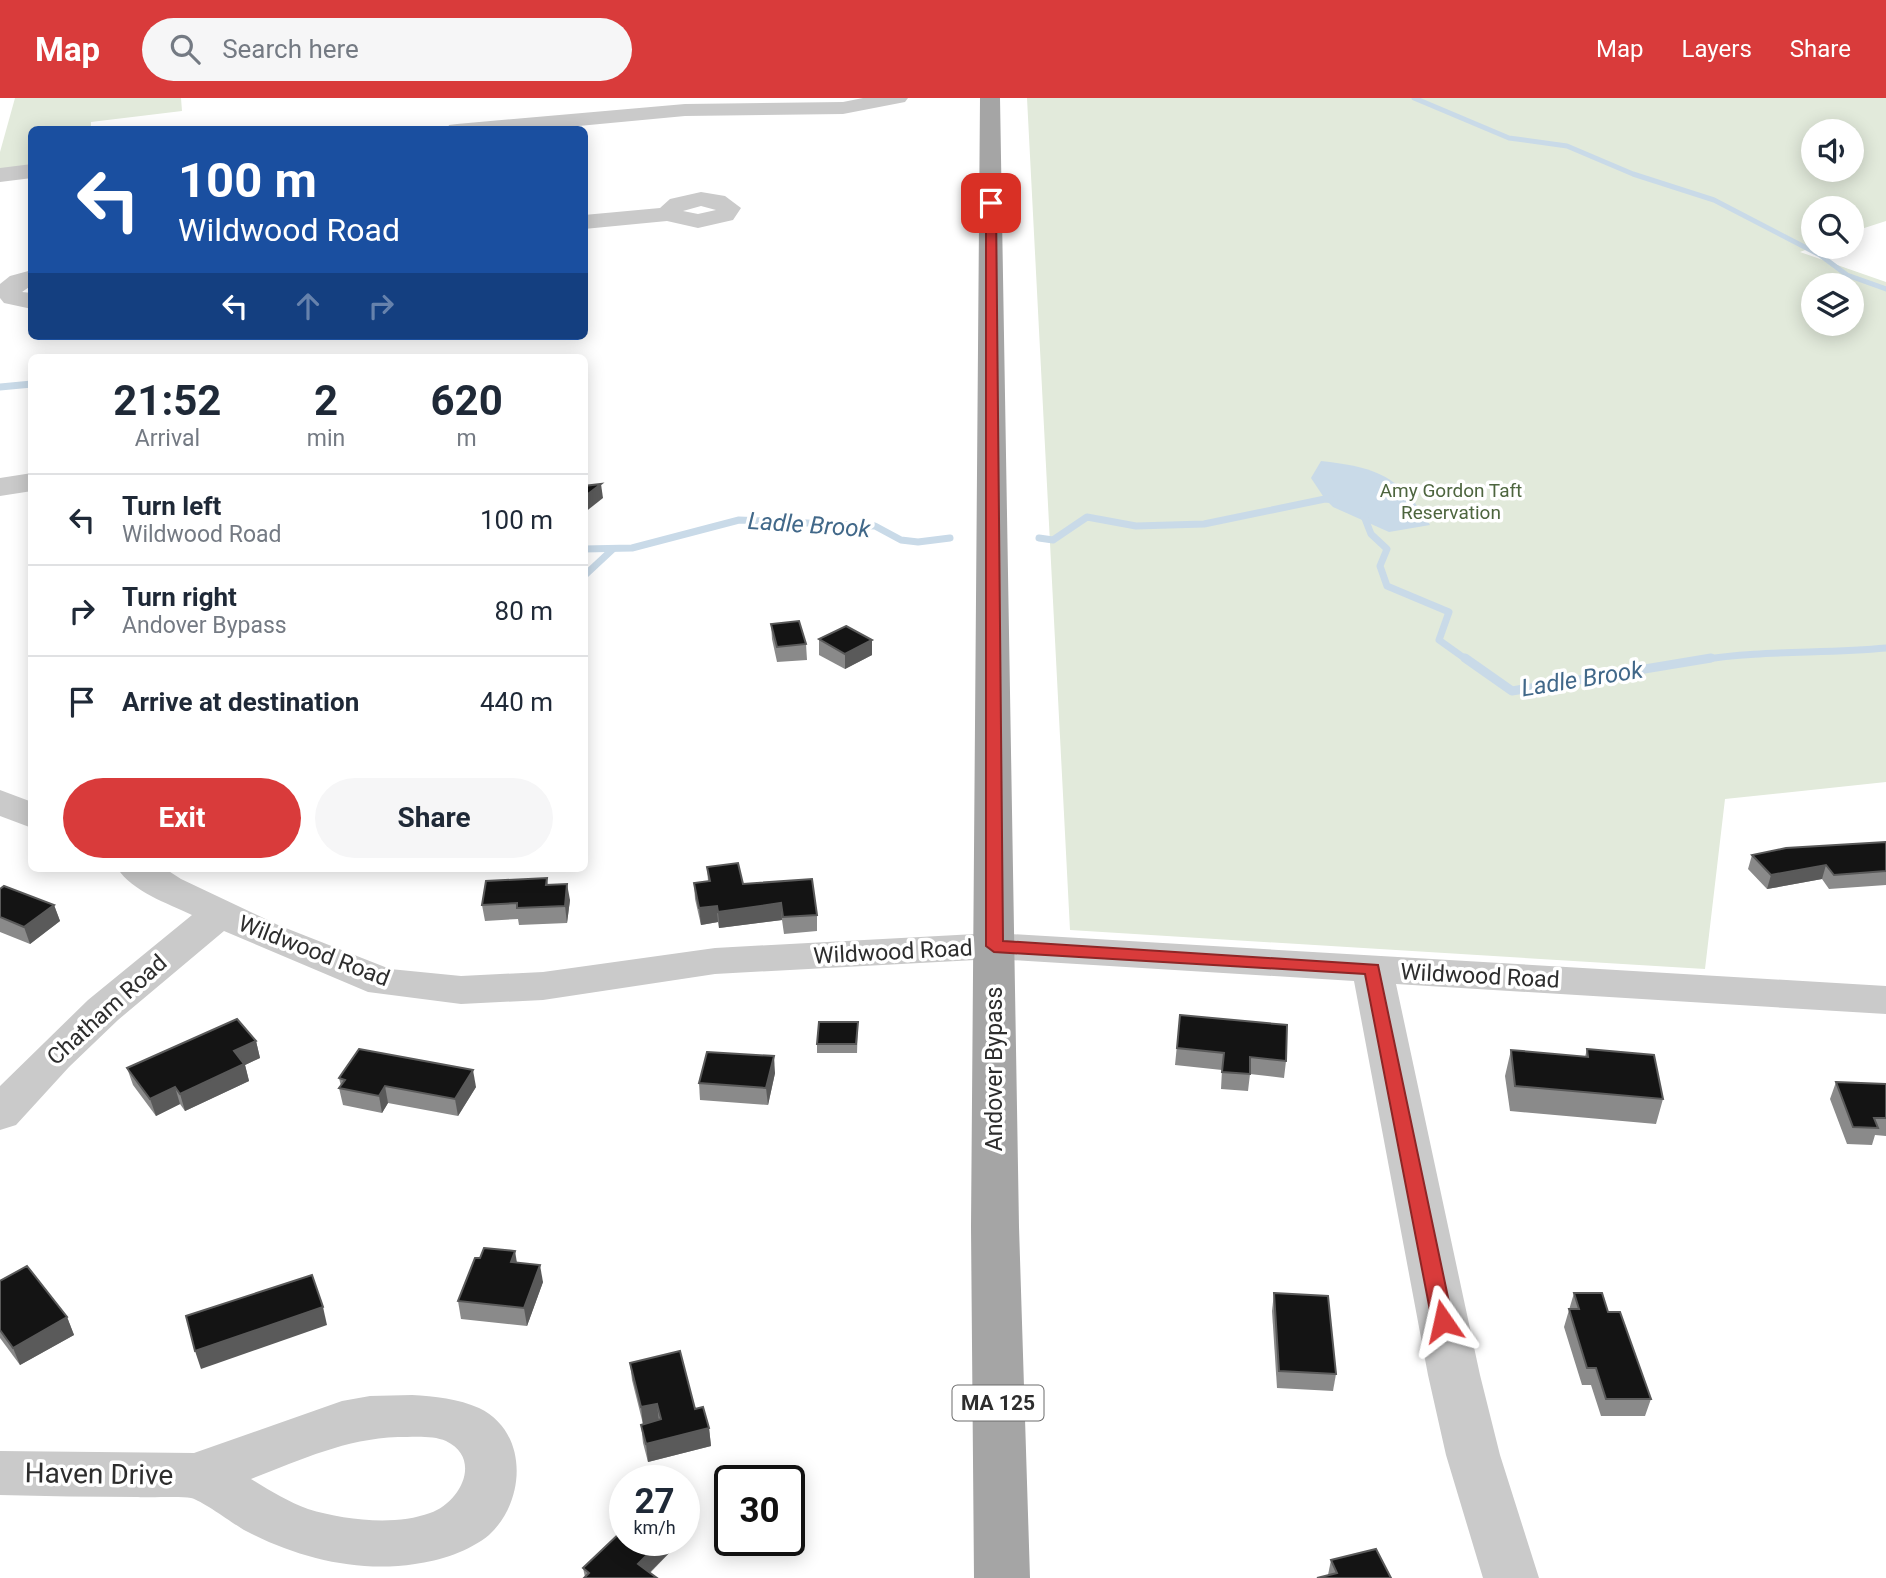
<!DOCTYPE html>
<html lang="en">
<head>
<meta charset="utf-8">
<style>
	body { margin:0; font-family:Roboto,sans-serif; background:#f6f6f7; color:#1f2937; height:100vh; display:flex; flex-direction:column; font-size:26px; white-space:nowrap }
	* { box-sizing:border-box; margin:0 }
	p { font-size:23px; color:#747a83 }
	.icon { flex:none; width:38px; height:38px; fill:none; stroke:currentColor; stroke-width:2; stroke-linecap:round; stroke-linejoin:round }
	.map { position:relative; flex:1; overflow:hidden }
	.side { position:absolute; left:28px; top:256px; width:560px; height:518px; display:flex; flex-direction:column; background:#fff; border-radius:10px; box-shadow:0 4px 18px #0003 }
	.side>* { flex:none }
	.banner { position:absolute; left:28px; top:28px; width:560px; height:214px; border-radius:10px; box-shadow:0 4px 18px #0003; background:#1a4fa0; color:#fff; overflow:hidden }
	.fabs { position:absolute; left:1801px; top:21px; display:grid; gap:14px }
	.fabs a { display:grid; place-items:center; width:63px; height:63px; border-radius:50%; background:#fff; box-shadow:0 4px 18px #0003; font-size:35px }
	.speed { position:absolute; left:609px; top:1367px; display:flex; gap:14px; font-size:35px; font-weight:700; text-align:center }
	.speed>* { display:grid; place-content:center; width:91px; height:91px; border-radius:50%; background:#fff; box-shadow:0 4px 18px #0003; line-height:1 }
	.speed small { font-size:18px; font-weight:400 }
	.speed .limit { border:4px solid #111; border-radius:10px; background:#fff; color:#111 }
	.pin { position:absolute; display:grid; place-items:center; width:60px; height:60px; color:#fff; margin:-30px; border-radius:14px; box-shadow:0 4px 10px #0006 }
	.me { position:absolute; width:77px; margin:-38px; rotate:349deg; stroke-linejoin:round; filter:drop-shadow(0 0 5px #0008) }
	.turn { display:flex; align-items:center; gap:24px; height:147px; padding:0 35px; font-size:32px }
	.turn .icon { width:91px; height:91px; stroke-width:2.5 }
	.turn b { display:block; font-size:49px; line-height:60px }
	.lanes { display:flex; align-items:center; height:66px; padding:0 35px; background:#0003; justify-content:center; gap:35px; direction:ltr }
	.lanes .off { opacity:.35 }
	.eta { display:flex; justify-content:space-evenly; align-items:center; height:119px; text-align:center }
	.eta b { font-size:42px; font-weight:700; line-height:49px }
	.cta { display:flex; gap:14px; margin-top:auto; padding:14px 35px }
	.cta a { flex:1; height:80px; border-radius:42px; background:#d93b3b; color:#fff; font-size:28px; font-weight:700; line-height:80px; text-align:center }
	.cta a+a { background:#f6f6f7; color:#1f2937 }
	ul { padding:0; list-style:none }
	li { display:flex; align-items:center; gap:21px; height:91px; padding:0 35px; border-top:2px solid #e0e1e3 }
	li div { flex:1 }
	li b { display:block; font-size:26px }
	li em { font-style:normal }
	header { display:flex; align-items:center; gap:42px; box-sizing:border-box; height:98px; padding:0 35px; background:#d93b3b; color:#fff }
	header strong { font-size:33px }
	nav { display:flex; gap:38px; margin-inline-start:auto; font-size:24px }
	.search { width:490px; height:63px; background:#f6f6f7; display:flex; align-items:center; gap:18px; box-sizing:border-box; padding:0 24px; border-radius:38px; color:#747a83; font-size:26px }
	.map>svg:first-child { display:block }
	.green { fill:#e2eadb; fill-rule:evenodd }
	.water { fill:#c9dae8 }
	.lines { fill:none; stroke-linecap:round; stroke-linejoin:round }
	.stream-far2 { stroke:#c9dae8; stroke-width:5 }
	.stream-far1 { stroke:#c9dae8; stroke-width:7 }
	.stream { stroke:#c9dae8; stroke-width:9 }
	.minor { fill:#cacaca; fill-rule:evenodd }
	.major { fill:#a5a5a5; fill-rule:evenodd }
	.wall { fill:#8a8a8a }
	.shaded-wall { fill:#5a5a5a }
	.building { fill:#141414; stroke:#5a5a5a; stroke-width:2 }
	.route { fill:#d93b3b; stroke:#8d2626; stroke-width:2 }
	.labels { text-anchor:middle; dominant-baseline:central; stroke-width:7; stroke-linejoin:round; paint-order:stroke }
	.far-park-label { font-size:19px; fill:#4d653e; stroke:#fff }
	.shield { fill:#fff; stroke:#6c6c6c; stroke-width:2 }
	.shield-label { font-size:21px; font-weight:bold; fill:#2d2d2d }
	.street-label { font-size:23px; fill:#2d2d2d; stroke:#fff }
	.water-label { font-size:24px; font-style:italic; fill:#416889; stroke:#fff }
	.near-street-label { font-size:28px; fill:#2d2d2d; stroke:#fff }
</style>
</head>
<body>
<header>
<strong>Map</strong>
<div class="search"><svg class="icon" aria-label="search" viewBox="0 0 24 24"><circle cx="10" cy="10" r="6"/><path d="M15 15l6 6"/></svg>Search here</div>
<nav><a>Map</a><a>Layers</a><a>Share</a></nav>
</header>
<div class="map">
<svg width="1886" height="1480" viewBox="0 0 1886 1480">
	<rect width="100%" height="100%" fill="#fff"/>
	<g class="green">
		<polygon points="15,0 181,0 182,13 91,24 91,31 32,32 31,68 0,72 0,54"/>
		<path d="M1027,0H1886V123L1852,134V110H1813V149L1800,154L1886,184V684L1725,701L1705,871L1070,832ZM1813,33H1852V72H1813ZM1813,187H1852V226H1813Z"/>
	</g>
	<path class="water" d="M1321,363C1376,369 1400,378 1430,427L1389,434L1333,409L1325,401L1311,380Z"/>
	<g class="lines">
		<polyline class="stream-far2" points="1414,0 1509,40 1567,48 1633,76 1714,102 1820,157 1847,177 1886,191"/>
		<g class="stream-far1">
			<polyline points="0,289 32,286"/>
			<polyline points="1362,413 1371,436 1387,451 1380,468 1387,488 1449,514 1439,542 1467,562"/>
			<polyline points="1039,440 1053,442 1087,419 1136,428 1204,426 1325,401 1334,402"/>
			<polyline points="584,451 632,450 739,422 875,428 901,442 918,444 950,440"/>
			<polyline points="584,478 613,451"/>
			<path d="M1700,562C1762,552 1824,556 1886,550"/>
		</g>
		<polyline class="stream" points="1465,560 1512,593 1711,560"/>
		<g class="minor">
			<polygon points="863,0 908,0 905,4 843,16 685,18 536,32 447,32 449,27 457,26 685,6 843,4"/>
			<polygon points="32,66 32,80 0,84 0,70"/>
			<path d="M701,94L725,98L741,110L733,122L698,130L667,123L584,131V117L660,110L670,101ZM701,108L716,112L698,116L683,113Z"/>
			<polygon points="32,172 32,187 22,194 32,195 32,211 4,205 0,200 0,186 10,178"/>
			<polygon points="32,375 32,393 0,398 0,380"/>
			<polygon points="0,692 32,704 32,730 0,718"/>
			<path d="M117,770H164L181,781L278,827L390,871L461,878L543,874L715,850L994,835L1886,888V916L1396,886L1480,1277L1500,1357L1539,1480H1483L1446,1357L1428,1277L1354,883L994,861L715,876L543,902L461,906L368,894L224,833L118,922L69,969L16,1027L0,1032V988L88,902L192,817C167,805 133,794 117,770Z"/>
			<path d="M412,1297C434,1298 459,1301 479,1310C529,1334 526,1403 489,1437C470,1453 439,1463 415,1466C358,1475 297,1460 246,1433C233,1426 203,1403 191,1400C180,1398 151,1400 138,1399C92,1399 46,1398 0,1397V1353L194,1355L342,1303L370,1298ZM398,1339C412,1339 433,1337 446,1343C483,1361 460,1405 430,1415C395,1428 344,1422 308,1411C288,1404 269,1392 251,1381C301,1362 344,1341 398,1339Z"/>
		</g>
		<polygon class="major" points="980,0 1000,0 1019,1129 1030,1480 974,1480 971,1129"/>
	</g>
	<g class="wall">
		<polygon points="771,526 806,546 807,562 777,564 772,541"/>
		<polygon points="819,541 872,542 872,557 845,571 819,557"/>
		<polygon points="1886,744 1886,787 1829,791 1822,781 1767,791 1748,771 1752,757"/>
		<polygon points="707,769 743,786 817,817 817,833 784,836 782,822 719,830 718,824 701,827 695,801 694,785 708,783"/>
		<polygon points="547,780 548,787 570,802 567,825 519,827 518,821 485,823 482,807"/>
		<polygon points="0,791 54,807 60,823 30,846 0,834"/>
		<polygon points="1180,917 1286,963 1284,980 1250,976 1248,993 1221,991 1222,972 1175,967"/>
		<polygon points="858,924 857,955 817,955 817,946"/>
		<polygon points="256,943 260,960 245,967 249,983 185,1013 180,1006 156,1018 133,987 127,970"/>
		<polygon points="1587,951 1663,1001 1656,1026 1510,1013 1505,978 1511,952 1585,959"/>
		<polygon points="775,975 768,1007 700,1002 699,985"/>
		<polygon points="339,980 476,989 458,1018 388,1005 382,1015 343,1007 339,990 341,988"/>
		<polygon points="1836,984 1886,986 1886,1038 1875,1037 1872,1047 1847,1046 1830,1001"/>
		<polygon points="517,1164 543,1184 527,1228 461,1221 458,1203"/>
		<polygon points="0,1183 67,1219 74,1237 20,1267 0,1240"/>
		<polygon points="1274,1195 1336,1276 1333,1293 1277,1290 1272,1213"/>
		<polygon points="1574,1195 1608,1214 1651,1301 1645,1318 1601,1318 1591,1287 1582,1287 1564,1229"/>
		<polygon points="630,1265 695,1311 709,1330 711,1348 648,1364 643,1345 641,1327 643,1326 632,1282"/>
		<polygon points="625,1442 674,1442 675,1449 650,1475 585,1479 583,1470"/>
		<polygon points="1331,1462 1391,1480 1328,1477"/>
	</g>
	<g class="shaded-wall">
		<polygon points="601,386 603,400 584,415 584,399"/>
		<polygon points="872,542 872,557 845,571 845,556"/>
		<polygon points="1826,767 1822,781 1767,791 1771,777"/>
		<polygon points="567,786 570,802 567,825 565,808"/>
		<polygon points="781,805 782,822 719,830 718,814"/>
		<polygon points="54,807 60,823 30,846 24,829"/>
		<polygon points="717,808 718,824 701,827 699,810"/>
		<polygon points="256,943 260,960 245,967 249,983 185,1013 180,996 234,953"/>
		<polygon points="774,958 775,975 768,1007 766,990"/>
		<polygon points="473,972 476,989 458,1018 455,1001"/>
		<polygon points="385,988 388,1005 382,1015 379,998"/>
		<polygon points="175,989 180,1006 156,1018 150,1001"/>
		<polygon points="515,1153 518,1171 511,1164"/>
		<polygon points="540,1167 543,1184 527,1228 524,1210"/>
		<polygon points="323,1209 327,1227 201,1271 195,1253"/>
		<polygon points="67,1219 74,1237 20,1267 13,1250"/>
		<polygon points="657,1306 659,1323 643,1327 641,1309"/>
		<polygon points="709,1330 711,1348 648,1364 646,1346"/>
		<polygon points="662,1442 674,1442 675,1449 644,1480 638,1466"/>
	</g>
	<g class="building">
		<polygon points="601,386 584,399 584,388"/>
		<polygon points="799,523 806,546 777,549 771,526"/>
		<polygon points="846,528 872,542 845,556 819,541"/>
		<polygon points="1886,744 1886,773 1834,777 1826,767 1771,777 1752,757 1786,750"/>
		<polygon points="738,765 743,786 812,781 817,817 783,819 781,805 718,814 717,808 699,810 694,785 710,783 707,769"/>
		<polygon points="547,780 546,787 567,786 565,808 517,810 517,805 482,807 486,783"/>
		<polygon points="4,788 54,807 24,829 0,819 0,791"/>
		<polygon points="1180,917 1287,927 1286,963 1250,959 1250,976 1222,974 1224,955 1177,950"/>
		<polygon points="237,921 256,943 234,953 244,966 180,996 175,989 150,1001 127,970"/>
		<polygon points="819,924 858,924 856,946 817,946"/>
		<polygon points="359,951 473,972 455,1001 385,988 379,998 339,990 345,982 339,980"/>
		<polygon points="1587,951 1654,957 1663,1001 1515,988 1511,952 1588,959"/>
		<polygon points="707,954 774,958 766,990 699,985"/>
		<polygon points="1836,984 1886,986 1886,1020 1874,1020 1878,1030 1853,1029"/>
		<polygon points="484,1150 515,1153 511,1164 540,1167 524,1210 458,1203 475,1160 480,1160"/>
		<polygon points="27,1168 67,1219 13,1250 0,1232 0,1183"/>
		<polygon points="312,1177 323,1209 195,1253 186,1218"/>
		<polygon points="1274,1195 1328,1198 1336,1276 1279,1273"/>
		<polygon points="1574,1195 1602,1195 1608,1214 1620,1214 1651,1301 1606,1301 1596,1270 1587,1270 1569,1211 1579,1211"/>
		<polygon points="680,1253 695,1311 703,1309 709,1330 646,1346 641,1327 661,1321 657,1306 641,1309 630,1265"/>
		<polygon points="625,1430 625,1442 662,1442 638,1466 657,1480 584,1480 589,1475 583,1470"/>
		<polygon points="1376,1451 1391,1480 1317,1480 1337,1475 1331,1462"/>
	</g>
	<polygon class="route" points="991,102 996,105 1003,843 1378,867 1453,1223 1450,1229 1443,1231 1435,1229 1432,1223 1365,876 994,854 986,848 986,105"/>
	<g class="labels">
		<g class="far-park-label">
			<text x="1451" y="392">Amy Gordon Taft<tspan x="1451" dy="22">Reservation</tspan></text>
		</g>
		<rect class="shield" x="952.5" y="1287.5" width="91" height="35" rx="5"/>
		<g class="shield-label">
			<text x="998" y="1305">MA 125</text>
		</g>
		<g class="street-label">
			<text transform="translate(314 853) rotate(21)">Wildwood Road</text>
			<text transform="translate(893 854) rotate(-3)">Wildwood Road</text>
			<text transform="translate(1480 878) rotate(3)">Wildwood Road</text>
			<text transform="translate(107 912) rotate(-42)">Chatham Road</text>
			<text transform="translate(994 971) rotate(-90)">Andover Bypass</text>
		</g>
		<g class="water-label">
			<text transform="translate(809 427) rotate(4)">Ladle Brook</text>
			<text transform="translate(1582 581) rotate(-9)">Ladle Brook</text>
		</g>
		<g class="near-street-label">
			<text transform="translate(99 1376) rotate(1)">Haven Drive</text>
		</g>
	</g>
</svg>
<div class="fabs">
<a><svg class="icon" aria-label="sound" viewBox="0 0 24 24"><path d="M4 9h4l5-4v14l-5-4H4zM17 9q2 3 0 6"/></svg></a>
<a><svg class="icon" aria-label="search" viewBox="0 0 24 24"><circle cx="10" cy="10" r="6"/><path d="M15 15l6 6"/></svg></a>
<a><svg class="icon" aria-label="layers" viewBox="0 0 24 24"><path d="M12 4l9 5-9 5-9-5zM3 14l9 5 9-5"/></svg></a>
</div>
<div class="speed"><div>27<small>km/h</small></div><div class="limit">30</div></div>
<div class="pin" style="left:991px;top:105px;background:#d93025"><svg class="icon" aria-label="arrive" viewBox="0 0 24 24"><path d="M6 21V4h12l-3 4 3 4H6"/></svg></div>
<svg class="me" style="left:1443px;top:1223px" viewBox="-20 -20 40 40"><path d="M0-17L14 15 0 8-14 15z" fill="#d93b3b" stroke="#fff" stroke-width="4"/></svg>
<div class="banner">
<div class="turn"><svg class="icon" aria-label="left" viewBox="0 0 24 24"><path d="M17 20v-9H6M10 6l-5 5 5 5"/></svg><div><b>100 m</b>Wildwood Road</div></div>
<div class="lanes"><svg class="icon" aria-label="left" viewBox="0 0 24 24"><path d="M17 20v-9H6M10 6l-5 5 5 5"/></svg><svg class="icon off" aria-label="ahead" viewBox="0 0 24 24"><path d="M12 20V5M6 11l6-6 6 6"/></svg><svg class="icon off" aria-label="right" viewBox="0 0 24 24"><path d="M7 20v-9h11M14 6l5 5-5 5"/></svg></div>
</div>
<section class="side">
<div class="eta">
<div><b>21:52</b><p>Arrival</p></div>
<div><b>2</b><p>min</p></div>
<div><b>620</b><p>m</p></div>
</div>
<ul>
<li><svg class="icon" aria-label="left" viewBox="0 0 24 24"><path d="M17 20v-9H6M10 6l-5 5 5 5"/></svg><div><b>Turn left</b><p>Wildwood Road</p></div><em>100 m</em></li>
<li><svg class="icon" aria-label="right" viewBox="0 0 24 24"><path d="M7 20v-9h11M14 6l5 5-5 5"/></svg><div><b>Turn right</b><p>Andover Bypass</p></div><em>80 m</em></li>
<li><svg class="icon" aria-label="arrive" viewBox="0 0 24 24"><path d="M6 21V4h12l-3 4 3 4H6"/></svg><div><b>Arrive at destination</b></div><em>440 m</em></li>
</ul>
<div class="cta"><a>Exit</a><a>Share</a></div>
</section>
</div>
</body>
</html>
